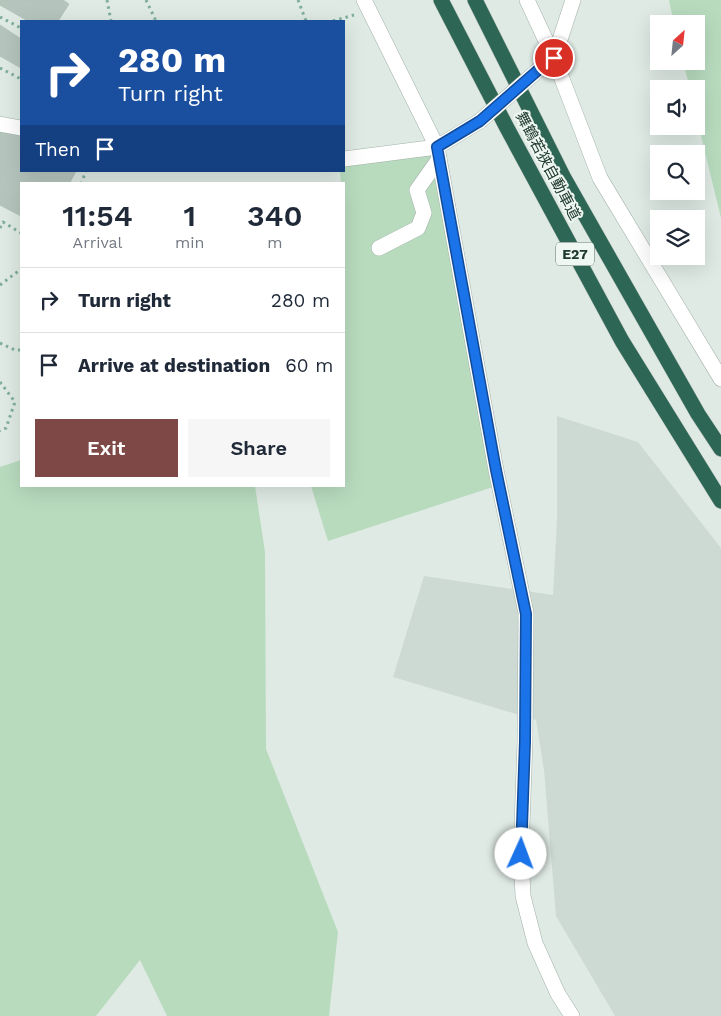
<!DOCTYPE html>
<html lang="en">
<head>
<meta charset="utf-8">
<style>
	body { margin:0; font-family:"Work Sans","Noto Sans JP",sans-serif; background:#f6f6f7; color:#1f2937; height:100vh; display:flex; flex-direction:column; font-size:19px; white-space:nowrap }
	* { box-sizing:border-box; margin:0 }
	p { font-size:16px; color:#747a83 }
	.icon { flex:none; width:28px; height:28px; fill:none; stroke:currentColor; stroke-width:2; stroke-linecap:round; stroke-linejoin:round }
	.map { position:relative; flex:1; overflow:hidden }
	.sheet { position:absolute; left:20px; top:182px; width:325px; height:305px; display:flex; flex-direction:column; background:#fff; border-radius:0px; box-shadow:0 5px 20px #0002 }
	.sheet>* { flex:none }
	.top-card { position:absolute; left:20px; top:20px; width:325px; height:152px; border-radius:0px; box-shadow:0 5px 20px #0002; background:#1a4fa0; color:#fff; overflow:hidden }
	.needle { width:32px; rotate:27deg }
	.tools { position:absolute; left:650px; top:15px; display:grid; gap:10px }
	.tools a { display:grid; place-items:center; width:55px; height:55px; border-radius:0px; background:#fff; box-shadow:0 5px 20px #0002; font-size:25px }
	.pin { position:absolute; display:grid; place-items:center; width:42px; height:42px; color:#fff; margin:-21px; border:2px solid #fff; border-radius:50%; box-shadow:0 1px 5px #0007 }
	.me { position:absolute; width:55px; margin:-28px; rotate:2deg; stroke-linejoin:round; filter:drop-shadow(0 0 4px #0008) }
	.turn { display:flex; align-items:center; gap:18px; height:105px; padding:0 15px; font-size:22px }
	.turn .icon { width:65px; height:65px; stroke-width:2.5 }
	.turn b { display:block; font-size:35px; line-height:42px }
	.then { display:flex; align-items:center; height:48px; padding:0 15px; background:#0003; gap:10px; font-size:19px }
	.eta { display:flex; justify-content:space-evenly; align-items:center; height:85px; text-align:center }
	.eta b { font-size:30px; font-weight:600; line-height:35px }
	.cta { display:flex; gap:10px; margin-top:auto; padding:10px 15px }
	.cta a { flex:1; height:58px; border-radius:0px; background:#7d4845; color:#fff; font-size:20px; font-weight:600; line-height:58px; text-align:center }
	.cta a+a { background:#f6f6f7; color:#1f2937 }
	ul { padding:0; list-style:none }
	li { display:flex; align-items:center; gap:15px; height:65px; padding:0 15px; border-top:1px solid #e0e1e3 }
	li div { flex:1 }
	li b { display:block; font-size:19px }
	li em { font-style:normal }
	.map>svg:first-child { display:block }
	.built { fill:#cddad3 }
	.green { fill:#b8dbbe }
	.building { fill:#b5c5bd; stroke:#b2c4ba }
	.lines { fill:none; stroke-linecap:round; stroke-linejoin:round }
	.minor-casing { stroke:#a2b2aa; stroke-width:16 }
	.highway-casing { stroke:#bcc4c1; stroke-width:16 }
	.path { stroke:#80ae9b; stroke-width:3; stroke-dasharray:2.5 4; stroke-linecap:butt }
	.minor { stroke:#fff; stroke-width:15 }
	.highway { stroke:#2d6654; stroke-width:15 }
	.minor-bridge-casing { stroke:#a2b2aa; stroke-width:16; stroke-linecap:butt }
	.minor-bridge { stroke:#fff; stroke-width:15 }
	.route-casing { stroke:#114b97; stroke-width:12 }
	.route { stroke:#1a73e8; stroke-width:9 }
	.labels { text-anchor:middle; dominant-baseline:central; stroke-width:4; stroke-linejoin:round; paint-order:stroke }
	.shield { fill:#eff7f2; stroke:#5e736a; stroke-width:1 }
	.shield-label { font-size:14px; font-weight:bold; fill:#203a30 }
	.street-label { font-size:15px; fill:#203a30; stroke:#eff7f2 }
</style>
</head>
<body>
<div class="map">
<svg width="721" height="1016" viewBox="0 0 721 1016">
	<rect width="100%" height="100%" fill="#dfeae4"/>
	<polygon class="built" points="557,416 638,442 721,548 721,1016 615,1016 556,916 544,770 536,720 393,677 424,576 553,595 557,520"/>
	<g class="green">
		<polygon points="669,0 721,0 721,218 696,115 696,89 690,89 683,61 696,61 696,24 674,24"/>
		<polygon points="437,147 499,485 328,541 311,486 344,486 344,184 341,184 340,171 344,171 344,159"/>
		<polygon points="21,460 21,486 255,486 265,552 266,749 338,932 329,1016 167,1016 140,960 96,1016 0,1016 0,467"/>
	</g>
	<g class="building">
		<polygon points="0,0 63,0 69,4 58,21 28,21 0,5"/>
		<polygon points="0,25 21,39 21,68 0,56"/>
		<polygon points="0,130 21,137 21,171 76,171 69,184 21,184 21,216 0,205"/>
	</g>
	<g class="lines">
		<defs>
			<g id="minor">
				<polyline points="364,0 437,147 496,470 526,613 525,741 521,854 523,896 535,943 558,994 572,1016"/>
				<polyline points="527,0 554,58 600,178 721,379"/>
				<polyline points="550,61 554,58 573,0"/>
				<polyline points="0,124 21,128"/>
				<polyline points="344,159 437,147 480,121"/>
				<polyline points="379,248 418,228 424,213 417,190 439,159"/>
			</g>
			<g id="highway">
				<polyline points="441,0 507,128 622,341 721,501"/>
				<polyline points="475,0 564,178 698,414 721,449"/>
			</g>
		</defs>
		<use href="#minor" class="minor-casing"/>
		<use href="#highway" class="highway-casing"/>
		<g class="path">
			<polyline points="107,0 111,21"/>
			<polyline points="146,0 156,21"/>
			<polyline points="298,0 306,21"/>
			<polyline points="0,17 21,28"/>
			<polyline points="333,21 354,15"/>
			<polyline points="0,68 21,79"/>
			<polyline points="81,184 86,171"/>
			<polyline points="0,228 3,222 21,233"/>
			<polyline points="0,285 21,269"/>
			<polyline points="0,343 15,350 21,350"/>
			<polyline points="0,382 15,402 6,428 0,431"/>
		</g>
		<use href="#minor" class="minor"/>
		<use href="#highway" class="highway"/>
		<defs>
			<polyline id="minor-bridge" points="480,121 545,64"/>
		</defs>
		<use href="#minor-bridge" class="minor-bridge-casing"/>
		<use href="#minor-bridge" class="minor-bridge"/>
	</g>
	<g class="lines">
		<defs>
			<polyline id="route" points="521,854 525,741 526,614 496,470 437,147 480,121 545,64 554,58"/>
		</defs>
		<use href="#route" class="route-casing"/>
		<use href="#route" class="route"/>
	</g>
	<g class="labels">
		<rect class="shield" x="556" y="242.5" width="38" height="23" rx="4"/>
		<g class="shield-label">
			<text x="575" y="254">E27</text>
		</g>
		<g class="street-label">
			<text transform="translate(548 166) rotate(62)">舞鶴若狭自動車道</text>
		</g>
	</g>
</svg>
<div class="tools">
<a><svg class="needle" viewBox="-14 -14 28 28"><path d="M0-13l5 13h-10z" fill="#e53935"/><path d="M0 13l5-13h-10z" fill="#747a83"/></svg></a>
<a><svg class="icon" aria-label="sound" viewBox="0 0 24 24"><path d="M4 9h4l5-4v14l-5-4H4zM17 9q2 3 0 6"/></svg></a>
<a><svg class="icon" aria-label="search" viewBox="0 0 24 24"><circle cx="10" cy="10" r="6"/><path d="M15 15l6 6"/></svg></a>
<a><svg class="icon" aria-label="layers" viewBox="0 0 24 24"><path d="M12 4l9 5-9 5-9-5zM3 14l9 5 9-5"/></svg></a>
</div>
<div class="pin" style="left:554px;top:58px;background:#d93025"><svg class="icon" aria-label="arrive" viewBox="0 0 24 24"><path d="M6 21V4h12l-3 4 3 4H6"/></svg></div>
<svg class="me" style="left:521px;top:854px" viewBox="-20 -20 40 40"><circle r="19" fill="#fff"/><path d="M0-13L10 11 0 6-10 11z" fill="#1a73e8"/></svg>
<div class="top-card">
<div class="turn"><svg class="icon" aria-label="right" viewBox="0 0 24 24"><path d="M7 20v-9h11M14 6l5 5-5 5"/></svg><div><b>280 m</b>Turn right</div></div>
<div class="then">Then<svg class="icon" aria-label="arrive" viewBox="0 0 24 24"><path d="M6 21V4h12l-3 4 3 4H6"/></svg></div>
</div>
<section class="sheet">
<div class="eta">
<div><b>11:54</b><p>Arrival</p></div>
<div><b>1</b><p>min</p></div>
<div><b>340</b><p>m</p></div>
</div>
<ul>
<li><svg class="icon" aria-label="right" viewBox="0 0 24 24"><path d="M7 20v-9h11M14 6l5 5-5 5"/></svg><div><b>Turn right</b></div><em>280 m</em></li>
<li><svg class="icon" aria-label="arrive" viewBox="0 0 24 24"><path d="M6 21V4h12l-3 4 3 4H6"/></svg><div><b>Arrive at destination</b></div><em>60 m</em></li>
</ul>
<div class="cta"><a>Exit</a><a>Share</a></div>
</section>
</div>
</body>
</html>
